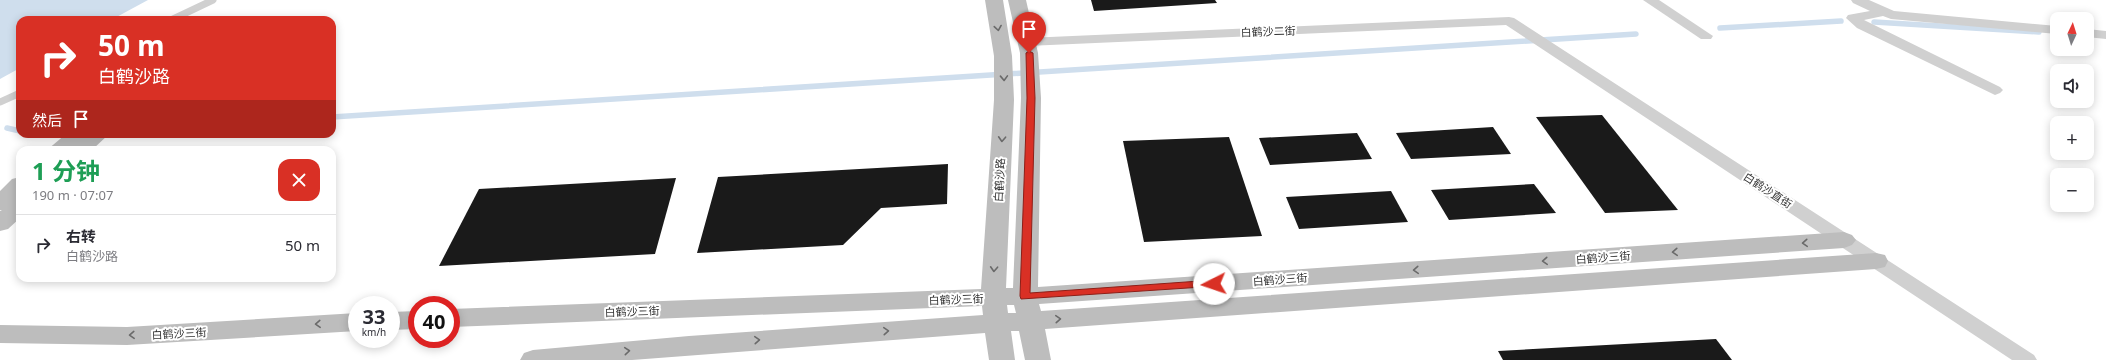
<!DOCTYPE html>
<html lang="zh">
<head>
<meta charset="utf-8">
<style>
	body { margin:0; font-family:"Noto Sans","Noto Sans SC",sans-serif; background:#f2f2f3; color:#2b2b33; height:100vh; display:flex; flex-direction:column; font-size:15px; white-space:nowrap }
	* { box-sizing:border-box; margin:0 }
	p { font-size:13px; color:#7c7c81 }
	.icon { flex:none; width:22px; height:22px; fill:none; stroke:currentColor; stroke-width:2; stroke-linecap:round; stroke-linejoin:round }
	.map { position:relative; flex:1; overflow:hidden }
	.side { position:absolute; left:16px; top:146px; width:320px; height:136px; display:flex; flex-direction:column; background:#fff; border-radius:12px; box-shadow:0 2px 10px #0003 }
	.side>* { flex:none }
	.guide { position:absolute; left:16px; top:16px; width:320px; height:122px; border-radius:12px; box-shadow:0 2px 10px #0003; background:#d93025; color:#fff; overflow:hidden }
	.needle { width:26px; rotate:4deg }
	.tools { position:absolute; left:2050px; top:12px; display:grid; gap:8px }
	.tools a { display:grid; place-items:center; width:44px; height:44px; border-radius:8px; background:#fff; box-shadow:0 2px 10px #0003; font-size:20px }
	.speed { position:absolute; left:348px; top:296px; display:flex; gap:8px; font-size:20px; font-weight:700; text-align:center }
	.speed>* { display:grid; place-content:center; width:52px; height:52px; border-radius:50%; background:#fff; box-shadow:0 2px 10px #0003; line-height:1 }
	.speed small { font-size:10px; font-weight:400 }
	.speed .limit { border:6px solid #d22; background:#fff; color:#111 }
	.pin { position:absolute; display:grid; place-items:center; width:34px; height:34px; color:#fff; margin:-41px -17px; border-radius:50% 50% 50% 0; rotate:-45deg; box-shadow:0 0 4px #0007 }
	.pin .icon { rotate:45deg }
	.me { position:absolute; width:44px; margin:-22px; rotate:266deg; stroke-linejoin:round; filter:drop-shadow(0 0 3px #0008) }
	.turn { display:flex; align-items:center; gap:14px; height:84px; padding:0 16px; font-size:18px }
	.turn .icon { width:52px; height:52px; stroke-width:2.5 }
	.turn b { display:block; font-size:28px; line-height:34px }
	.then { display:flex; align-items:center; height:38px; padding:0 16px; background:#0003; gap:8px; font-size:15px }
	.round { display:grid; place-items:center; flex:none; width:42px; height:42px; border-radius:12px; background:#f2f2f3 }
	.headline { display:flex; align-items:center; justify-content:space-between; height:68px; padding:0 16px }
	h1 { font-size:24px; font-weight:700; line-height:30px; color:#1e9e55 }
	ul { padding:0; list-style:none }
	li { display:flex; align-items:center; gap:12px; height:60px; padding:0 16px; border-top:1px solid #e1e1e2 }
	li div { flex:1 }
	li b { display:block; font-size:15px }
	li em { font-style:normal }
	.map>svg:first-child { display:block }
	.water { fill:#cfdeed }
	.lines { fill:none; stroke-linecap:round; stroke-linejoin:round }
	.stream { stroke:#cfdeed; stroke-width:5.5 }
	.building { fill:#1a1a1a }
	.lane { stroke:#d0d0d0; stroke-width:7 }
	.street { fill:#d0d0d0; fill-rule:evenodd }
	.secondary { fill:#bdbdbd; fill-rule:evenodd }
	.oneway { stroke:#6a6a6a }
	.route { fill:#d93025; stroke:#8d1f18 }
	.labels { text-anchor:middle; dominant-baseline:central; stroke-width:4; stroke-linejoin:round; paint-order:stroke }
	.street-label { font-size:11px; fill:#333; stroke:#fff }
</style>
</head>
<body>
<div class="map">
<svg width="2106" height="360" viewBox="0 0 2106 360">
	<rect width="100%" height="100%" fill="#fff"/>
	<polygon class="water" points="0,0 148,0 111,20 20,20 20,68 0,79"/>
	<g class="lines">
		<g class="stream">
			<polyline points="1874,22 2039,32"/>
			<polyline points="1720,28 1841,21"/>
			<polyline points="332,117 1636,34"/>
			<polyline points="7,128 20,131"/>
			<polyline points="35,134 63,134"/>
		</g>
	</g>
	<g class="building">
		<polygon points="1091,0 1215,0 1217,3 1094,11"/>
		<polygon points="1602,115 1678,210 1605,213 1536,117"/>
		<polygon points="1493,127 1511,154 1411,159 1396,133"/>
		<polygon points="1357,133 1372,159 1270,165 1259,138"/>
		<polygon points="1229,137 1262,236 1144,242 1123,141"/>
		<polygon points="948,164 947,204 881,208 843,245 697,253 718,177"/>
		<polygon points="676,178 655,254 439,266 479,189"/>
		<polygon points="1534,184 1556,213 1449,220 1431,190"/>
		<polygon points="1391,191 1408,222 1299,229 1286,197"/>
		<polygon points="1716,339 1732,360 1503,360 1498,351"/>
	</g>
	<g class="lines">
		<g class="lane">
			<polyline points="171,20 213,0"/>
			<polyline points="0,102 20,93"/>
		</g>
		<g class="street">
			<polygon points="1643,0 1659,0 1713,36 1711,39 1701,39"/>
			<polygon points="1851,0 1869,0 1894,11 2057,26 2057,34 1891,19 1883,16 1864,20 2000,87 2003,90 2000,93 1995,95 1857,28 1846,18 1848,15 1870,11 1853,3"/>
			<polygon points="1509,17 1514,18 2034,355 2037,360 2012,360 1506,25 1027,46 1022,45 1020,42 1022,39 1027,38"/>
			<polygon points="2087,29 2106,31 2106,39 2087,37"/>
		</g>
		<g class="secondary">
			<path d="M985,0H1003L1012,56L1014,100L1006,288H1013L1021,98L1020,53L1008,0H1026L1038,53L1041,98L1038,287L1844,232L1852,235L1856,240L1852,245L1844,248L1039,304L1041,311L1876,253L1885,255L1888,261L1885,267L1876,269L1045,329L1051,360H1025L1019,331H1011L1015,360H989L985,333L632,360H520L524,353L533,350L689,336L983,315L982,306L451,327V309L981,289L994,100V56ZM1007,305H1014L1016,313H1008Z"/>
			<polygon points="66,134 109,134 92,150 47,150"/>
			<polygon points="20,177 20,196 18,199 20,198 20,218 8,229 0,231 0,211 2,210 0,210 0,191 12,179"/>
			<polygon points="417,311 417,329 391,330 391,312"/>
			<polygon points="357,313 357,331 127,345 0,343 0,325 127,327"/>
		</g>
	</g>
	<defs><path id="oneway-chevron" d="M-2-3.5L2.5 0L-2 3.5" fill="none" stroke-width="1.6" stroke-linecap="round" stroke-linejoin="round"/></defs>
	<g class="oneway">
		<use href="#oneway-chevron" transform="translate(998 28) rotate(81)"/>
		<use href="#oneway-chevron" transform="translate(1004 78) rotate(88)"/>
		<use href="#oneway-chevron" transform="translate(1002 139) rotate(93)"/>
		<use href="#oneway-chevron" transform="translate(1805 243) rotate(176)"/>
		<use href="#oneway-chevron" transform="translate(1675 252) rotate(176)"/>
		<use href="#oneway-chevron" transform="translate(1545 261) rotate(176)"/>
		<use href="#oneway-chevron" transform="translate(994 269) rotate(93)"/>
		<use href="#oneway-chevron" transform="translate(1416 270) rotate(176)"/>
		<use href="#oneway-chevron" transform="translate(1058 319) rotate(-4)"/>
		<use href="#oneway-chevron" transform="translate(318 324) rotate(177)"/>
		<use href="#oneway-chevron" transform="translate(886 331) rotate(-4)"/>
		<use href="#oneway-chevron" transform="translate(132 335) rotate(177)"/>
		<use href="#oneway-chevron" transform="translate(757 340) rotate(-4)"/>
		<use href="#oneway-chevron" transform="translate(627 351) rotate(-5)"/>
	</g>
	<polygon class="route" points="1029,51 1033,53 1035,98 1030,293 1214,280 1218,281 1219,284 1218,286 1021,299 1020,296 1027,98 1026,53"/>
	<g class="labels">
		<g class="street-label">
			<text transform="translate(1268 31) rotate(-2)">白鹤沙二街</text>
			<text transform="translate(999 180) rotate(-87)">白鹤沙路</text>
			<text transform="translate(1768 190) rotate(33)">白鹤沙直街</text>
			<text transform="translate(1603 257) rotate(-4)">白鹤沙三街</text>
			<text transform="translate(1280 279) rotate(-4)">白鹤沙三街</text>
			<text transform="translate(956 299) rotate(-2)">白鹤沙三街</text>
			<text transform="translate(632 311) rotate(-2)">白鹤沙三街</text>
			<text transform="translate(179 333) rotate(-3)">白鹤沙三街</text>
		</g>
	</g>
</svg>
<div class="tools">
<a><svg class="needle" viewBox="-14 -14 28 28"><path d="M0-13l5 13h-10z" fill="#e53935"/><path d="M0 13l5-13h-10z" fill="#7c7c81"/></svg></a>
<a><svg class="icon" aria-label="sound" viewBox="0 0 24 24"><path d="M4 9h4l5-4v14l-5-4H4zM17 9q2 3 0 6"/></svg></a>
<a>+</a>
<a>−</a>
</div>
<div class="speed"><div>33<small>km/h</small></div><div class="limit">40</div></div>
<div class="pin" style="left:1029px;top:53px;background:#d93025"><svg class="icon" aria-label="arrive" viewBox="0 0 24 24"><path d="M6 21V4h12l-3 4 3 4H6"/></svg></div>
<svg class="me" style="left:1214px;top:284px" viewBox="-20 -20 40 40"><circle r="19" fill="#fff"/><path d="M0-13L10 11 0 6-10 11z" fill="#d93025"/></svg>
<div class="guide">
<div class="turn"><svg class="icon" aria-label="right" viewBox="0 0 24 24"><path d="M7 20v-9h11M14 6l5 5-5 5"/></svg><div><b>50 m</b>白鹤沙路</div></div>
<div class="then">然后<svg class="icon" aria-label="arrive" viewBox="0 0 24 24"><path d="M6 21V4h12l-3 4 3 4H6"/></svg></div>
</div>
<section class="side">
<div class="headline"><div><h1>1 分钟</h1><p>190 m · 07:07</p></div><a class="round" style="background:#d93025;color:#fff"><svg class="icon" aria-label="close" viewBox="0 0 24 24"><path d="M6 6l12 12M18 6L6 18"/></svg></a></div>
<ul>
<li><svg class="icon" aria-label="right" viewBox="0 0 24 24"><path d="M7 20v-9h11M14 6l5 5-5 5"/></svg><div><b>右转</b><p>白鹤沙路</p></div><em>50 m</em></li>
</ul>
</section>
</div>
</body>
</html>
